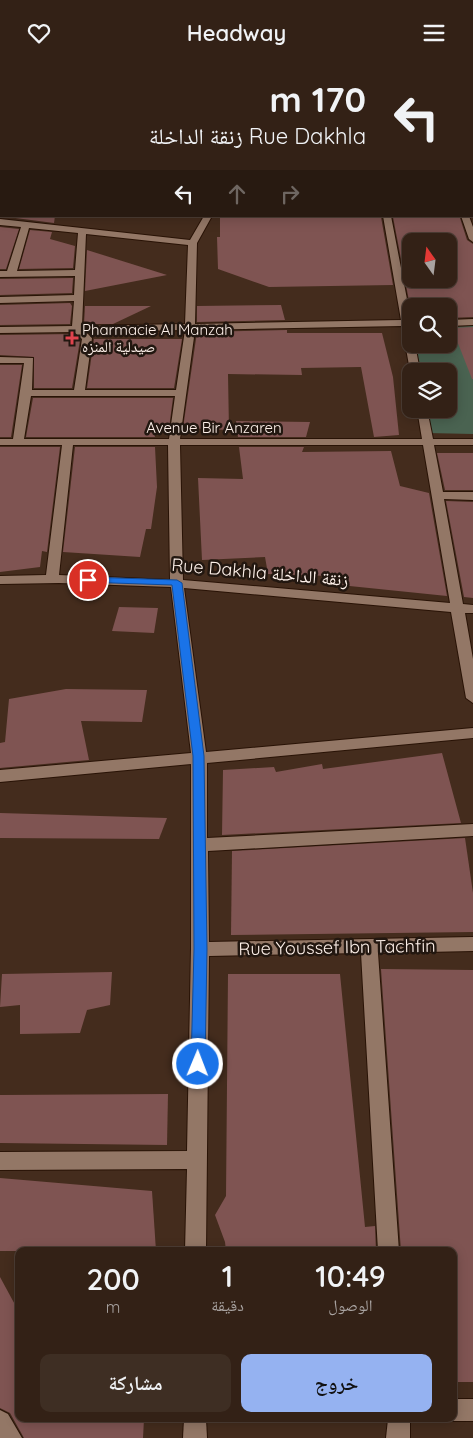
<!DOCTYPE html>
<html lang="ar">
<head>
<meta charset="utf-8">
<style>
	body { margin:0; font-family:Quicksand,"Noto Naskh Arabic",sans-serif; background:#3e2e23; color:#f1f3f6; direction:rtl; height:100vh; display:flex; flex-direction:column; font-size:19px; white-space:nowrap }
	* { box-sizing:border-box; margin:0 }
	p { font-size:16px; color:#a9a3a1 }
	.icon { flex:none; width:28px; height:28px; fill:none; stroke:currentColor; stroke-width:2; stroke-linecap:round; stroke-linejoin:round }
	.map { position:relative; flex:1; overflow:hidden; direction:ltr }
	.drawer { position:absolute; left:15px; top:1182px; width:442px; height:175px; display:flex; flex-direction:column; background:#332116; border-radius:10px; box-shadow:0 2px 12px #0003,0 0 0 1px #4e3e35; direction:rtl }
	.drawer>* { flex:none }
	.guide { position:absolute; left:0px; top:0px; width:474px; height:152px; box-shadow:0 2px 12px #0003,0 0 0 1px #4e3e35; direction:rtl; background:#332116; color:#f1f3f6; overflow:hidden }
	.needle { width:32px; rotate:346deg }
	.buttons { position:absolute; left:402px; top:168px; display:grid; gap:10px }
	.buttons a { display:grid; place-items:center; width:55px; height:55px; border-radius:10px; background:#332116; box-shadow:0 2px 12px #0003,0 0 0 1px #4e3e35; font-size:25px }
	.pin { position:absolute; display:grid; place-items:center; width:42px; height:42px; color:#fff; margin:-21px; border:2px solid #fff; border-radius:50%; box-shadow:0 1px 5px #0007 }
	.me { position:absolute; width:55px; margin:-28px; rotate:1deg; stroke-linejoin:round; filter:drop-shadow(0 0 4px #0008) }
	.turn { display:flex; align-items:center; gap:18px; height:105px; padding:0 25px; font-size:22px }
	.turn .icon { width:65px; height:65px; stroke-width:2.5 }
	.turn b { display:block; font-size:35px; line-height:42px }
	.lanes { display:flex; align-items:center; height:48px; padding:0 25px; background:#0003; justify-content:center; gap:25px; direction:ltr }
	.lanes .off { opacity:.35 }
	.eta { display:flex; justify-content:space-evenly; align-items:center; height:85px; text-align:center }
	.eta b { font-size:30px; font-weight:600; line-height:35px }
	.primary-button { display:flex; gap:10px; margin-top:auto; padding:10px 25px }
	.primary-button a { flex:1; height:58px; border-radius:10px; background:#95b2f1; color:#111; font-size:20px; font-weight:600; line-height:58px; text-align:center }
	.primary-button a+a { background:#3e2e23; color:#f1f3f6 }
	header { display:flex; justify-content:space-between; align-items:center; height:65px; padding:0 25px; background:#332116; font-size:22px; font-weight:600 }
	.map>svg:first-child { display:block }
	.green { fill:#4a6351 }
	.building { fill:#7f5452; fill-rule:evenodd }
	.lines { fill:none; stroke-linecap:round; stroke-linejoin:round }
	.minor-casing { stroke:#291306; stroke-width:2 }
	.minor { fill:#937766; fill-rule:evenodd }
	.route { fill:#1a73e8; stroke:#114b97 }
	.health-dot { fill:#e0444e; stroke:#221710; stroke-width:2 }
	.labels { text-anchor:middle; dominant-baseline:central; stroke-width:5; stroke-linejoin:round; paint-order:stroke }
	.far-poi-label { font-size:15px; fill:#fdf0e9; stroke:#221710; text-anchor:start }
	.far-street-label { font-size:15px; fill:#fdf0e9; stroke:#221710 }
	.street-label { font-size:18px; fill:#fdf0e9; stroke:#221710 }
</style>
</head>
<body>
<header><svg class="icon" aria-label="menu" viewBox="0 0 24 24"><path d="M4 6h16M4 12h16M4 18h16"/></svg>Headway<svg class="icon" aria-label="heart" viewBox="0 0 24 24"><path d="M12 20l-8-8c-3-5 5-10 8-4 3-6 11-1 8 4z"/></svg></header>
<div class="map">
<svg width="473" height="1373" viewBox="0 0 473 1373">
	<rect width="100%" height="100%" fill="#442c1d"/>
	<polygon class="green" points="473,261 473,369 427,368 423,344 449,344 449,306 416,306 405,263 411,262 411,279 449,279 449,262"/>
	<g class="building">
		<polygon points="0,151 55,151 54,158"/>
		<polygon points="220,151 381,152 393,220 269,222 218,204 217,172 220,172"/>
		<path d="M393,152L460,153L467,175L473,179V252L449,253V241H410ZM411,176H449V214H411Z"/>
		<polygon points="0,162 19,164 6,204 0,204"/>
		<polygon points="30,165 52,167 50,174 75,181 73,203 19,204"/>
		<polygon points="87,185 167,210 85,226"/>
		<polygon points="73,213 72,228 0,230 0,214"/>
		<polygon points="70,238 72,241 70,259 0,260 0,240"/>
		<polygon points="281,240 285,255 197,257 197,241"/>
		<polygon points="85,241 151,241 113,259 84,259"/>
		<polygon points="473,262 473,314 472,314 452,263"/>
		<polygon points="287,265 287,268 382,268 393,312 399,370 374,372 361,302 301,303 302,310 228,309 229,365 183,363 197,267"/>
		<polygon points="73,269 80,275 72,323 34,323 34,292 0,290 0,270"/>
		<polygon points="94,274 182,274 174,323 87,323"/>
		<polygon points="0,300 22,300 11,372 0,372"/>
		<polygon points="33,333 173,333 169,363 163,363 162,368 154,368 155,372 26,372"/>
		<polygon points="236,356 310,357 306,372 238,372"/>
		<polygon points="0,382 60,382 47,487 42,486 40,502 0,507"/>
		<polygon points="75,382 155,382 157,422 151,464 146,464 140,492 63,487"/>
		<polygon points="239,382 304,382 302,387 391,386 400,421 429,428 447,531 330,519 329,511 268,509 265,492 202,495 198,413 243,414"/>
		<polygon points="437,388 473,388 473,425 445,425"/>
		<polygon points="446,436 473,437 473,533 464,532"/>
		<polygon points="119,542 158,543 154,568 112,566"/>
		<polygon points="66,624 147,625 142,657 81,656 89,695 0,703 0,678 5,677 9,634"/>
		<polygon points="442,688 461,758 222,770 223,705 274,702 276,707 322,699 323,704"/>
		<polygon points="0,748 167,753 159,774 0,773"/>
		<polygon points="465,773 473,828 473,867 231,870 232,786"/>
		<polygon points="381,904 473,905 473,1317 454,1317 454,1186 401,1186"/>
		<polygon points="112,907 110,940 87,945 80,968 20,969 20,940 0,942 2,909"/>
		<polygon points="228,909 340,909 365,1162 375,1161 376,1186 226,1186 225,1177 215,1150 226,1131"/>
		<polygon points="168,1029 167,1080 0,1078 0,1030"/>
		<polygon points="0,1113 152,1126 156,1186 0,1186"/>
		<polygon points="0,1212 19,1247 19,1354 144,1354 143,1373 24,1373 10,1348 0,1343"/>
	</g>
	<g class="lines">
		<defs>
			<g id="minor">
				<polygon points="0,0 7,0 1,3"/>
				<polygon points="215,0 230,0 230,1 216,1"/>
				<polygon points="258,0 266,0 266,1 259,1"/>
				<polygon points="334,0 342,0 342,1 335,1"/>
				<rect x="472" y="17" width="1" height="4"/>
				<rect x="472" y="68" width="1" height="4"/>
				<path d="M204,151H212L197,178L195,259L401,255L383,151H391L411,255V279H415L420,306H411V308L410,306L402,261L195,265L180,374H422L417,344H427L433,374H473V380H434L443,427H473V435L444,434L463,539L473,540V548H465L473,594V638L466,633L451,547L184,523L206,687L473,663V673L207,698V773L473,759V771L208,786L209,877L473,872V886L378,888L399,1186H378L361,888L209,891L206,1186H185L187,1104L0,1105V1087L187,1086L191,884V699L0,717V705L191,688L171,522L59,518L0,519V511L46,510L62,380H0V374H13L24,298H0V292L33,293L32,325H74L82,274L74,267L0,268V262L72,261L74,236L0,238V232L74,230L75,211L0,212V206H7L21,162L0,160V154L190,175ZM29,163L78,168L75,205L17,206ZM86,169L188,180L185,259L82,261ZM185,265L176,325H85L92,273L86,267ZM31,331H175L169,374H24ZM73,380H168L170,515L59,510ZM180,380H423L450,538L183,515Z"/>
				<polygon points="461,151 469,151 473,162 473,177 469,174"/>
				<polygon points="473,254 473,260 449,261 449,255"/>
				<polygon points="454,1334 473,1334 473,1356 454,1356 447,1354 454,1354"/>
				<polygon points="0,1345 8,1349 22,1373 0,1373"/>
				<polygon points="184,1354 206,1354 207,1373 183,1373"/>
				<polygon points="388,1354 410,1354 410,1373 386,1373"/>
			</g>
		</defs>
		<use href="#minor" class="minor-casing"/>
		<use href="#minor" class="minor"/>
	</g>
	<polygon class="route" points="88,512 177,515 182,518 204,691 207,884 205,999 203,1004 198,1006 193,1004 191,999 194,884 193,691 172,520 84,517 84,513"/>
	<path class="health-dot" d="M69.5 265.5h5v5h5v5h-5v5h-5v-5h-5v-5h5z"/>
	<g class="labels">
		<g class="far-poi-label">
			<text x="82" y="264">Pharmacie Al Manzah<tspan x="82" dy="17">صيدلية المنزه</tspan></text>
		</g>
		<g class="far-street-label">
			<text x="214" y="362">Avenue Bir Anzaren</text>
		</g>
		<g class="street-label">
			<text transform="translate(260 507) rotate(5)">Rue Dakhla زنقة الداخلة</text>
			<text transform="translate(337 882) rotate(-1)">Rue Youssef Ibn Tachfin</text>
		</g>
	</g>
</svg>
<div class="buttons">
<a><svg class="needle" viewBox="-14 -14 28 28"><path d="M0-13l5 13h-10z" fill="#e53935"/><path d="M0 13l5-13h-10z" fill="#a9a3a1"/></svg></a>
<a><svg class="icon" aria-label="search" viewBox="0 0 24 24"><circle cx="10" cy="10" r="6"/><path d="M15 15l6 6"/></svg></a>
<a><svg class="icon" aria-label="layers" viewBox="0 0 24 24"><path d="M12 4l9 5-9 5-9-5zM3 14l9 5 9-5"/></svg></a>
</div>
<div class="pin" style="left:88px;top:515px;background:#d93025"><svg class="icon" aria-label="arrive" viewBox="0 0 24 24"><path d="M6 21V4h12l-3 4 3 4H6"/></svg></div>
<svg class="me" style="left:198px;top:999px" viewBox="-20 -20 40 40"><circle r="17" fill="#1a73e8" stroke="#fff" stroke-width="3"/><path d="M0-11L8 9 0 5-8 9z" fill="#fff"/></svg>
<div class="guide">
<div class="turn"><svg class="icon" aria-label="left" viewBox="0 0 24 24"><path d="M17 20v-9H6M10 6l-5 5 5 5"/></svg><div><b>170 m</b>Rue Dakhla زنقة الداخلة</div></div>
<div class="lanes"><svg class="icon" aria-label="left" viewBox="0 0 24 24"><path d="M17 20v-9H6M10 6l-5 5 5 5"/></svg><svg class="icon off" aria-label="ahead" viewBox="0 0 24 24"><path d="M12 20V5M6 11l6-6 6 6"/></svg><svg class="icon off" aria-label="right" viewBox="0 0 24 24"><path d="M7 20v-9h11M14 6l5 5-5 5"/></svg></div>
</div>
<section class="drawer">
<div class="eta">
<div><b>10:49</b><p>الوصول</p></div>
<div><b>1</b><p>دقيقة</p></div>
<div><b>200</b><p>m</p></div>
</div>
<div class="primary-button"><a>خروج</a><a>مشاركة</a></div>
</section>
</div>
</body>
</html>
